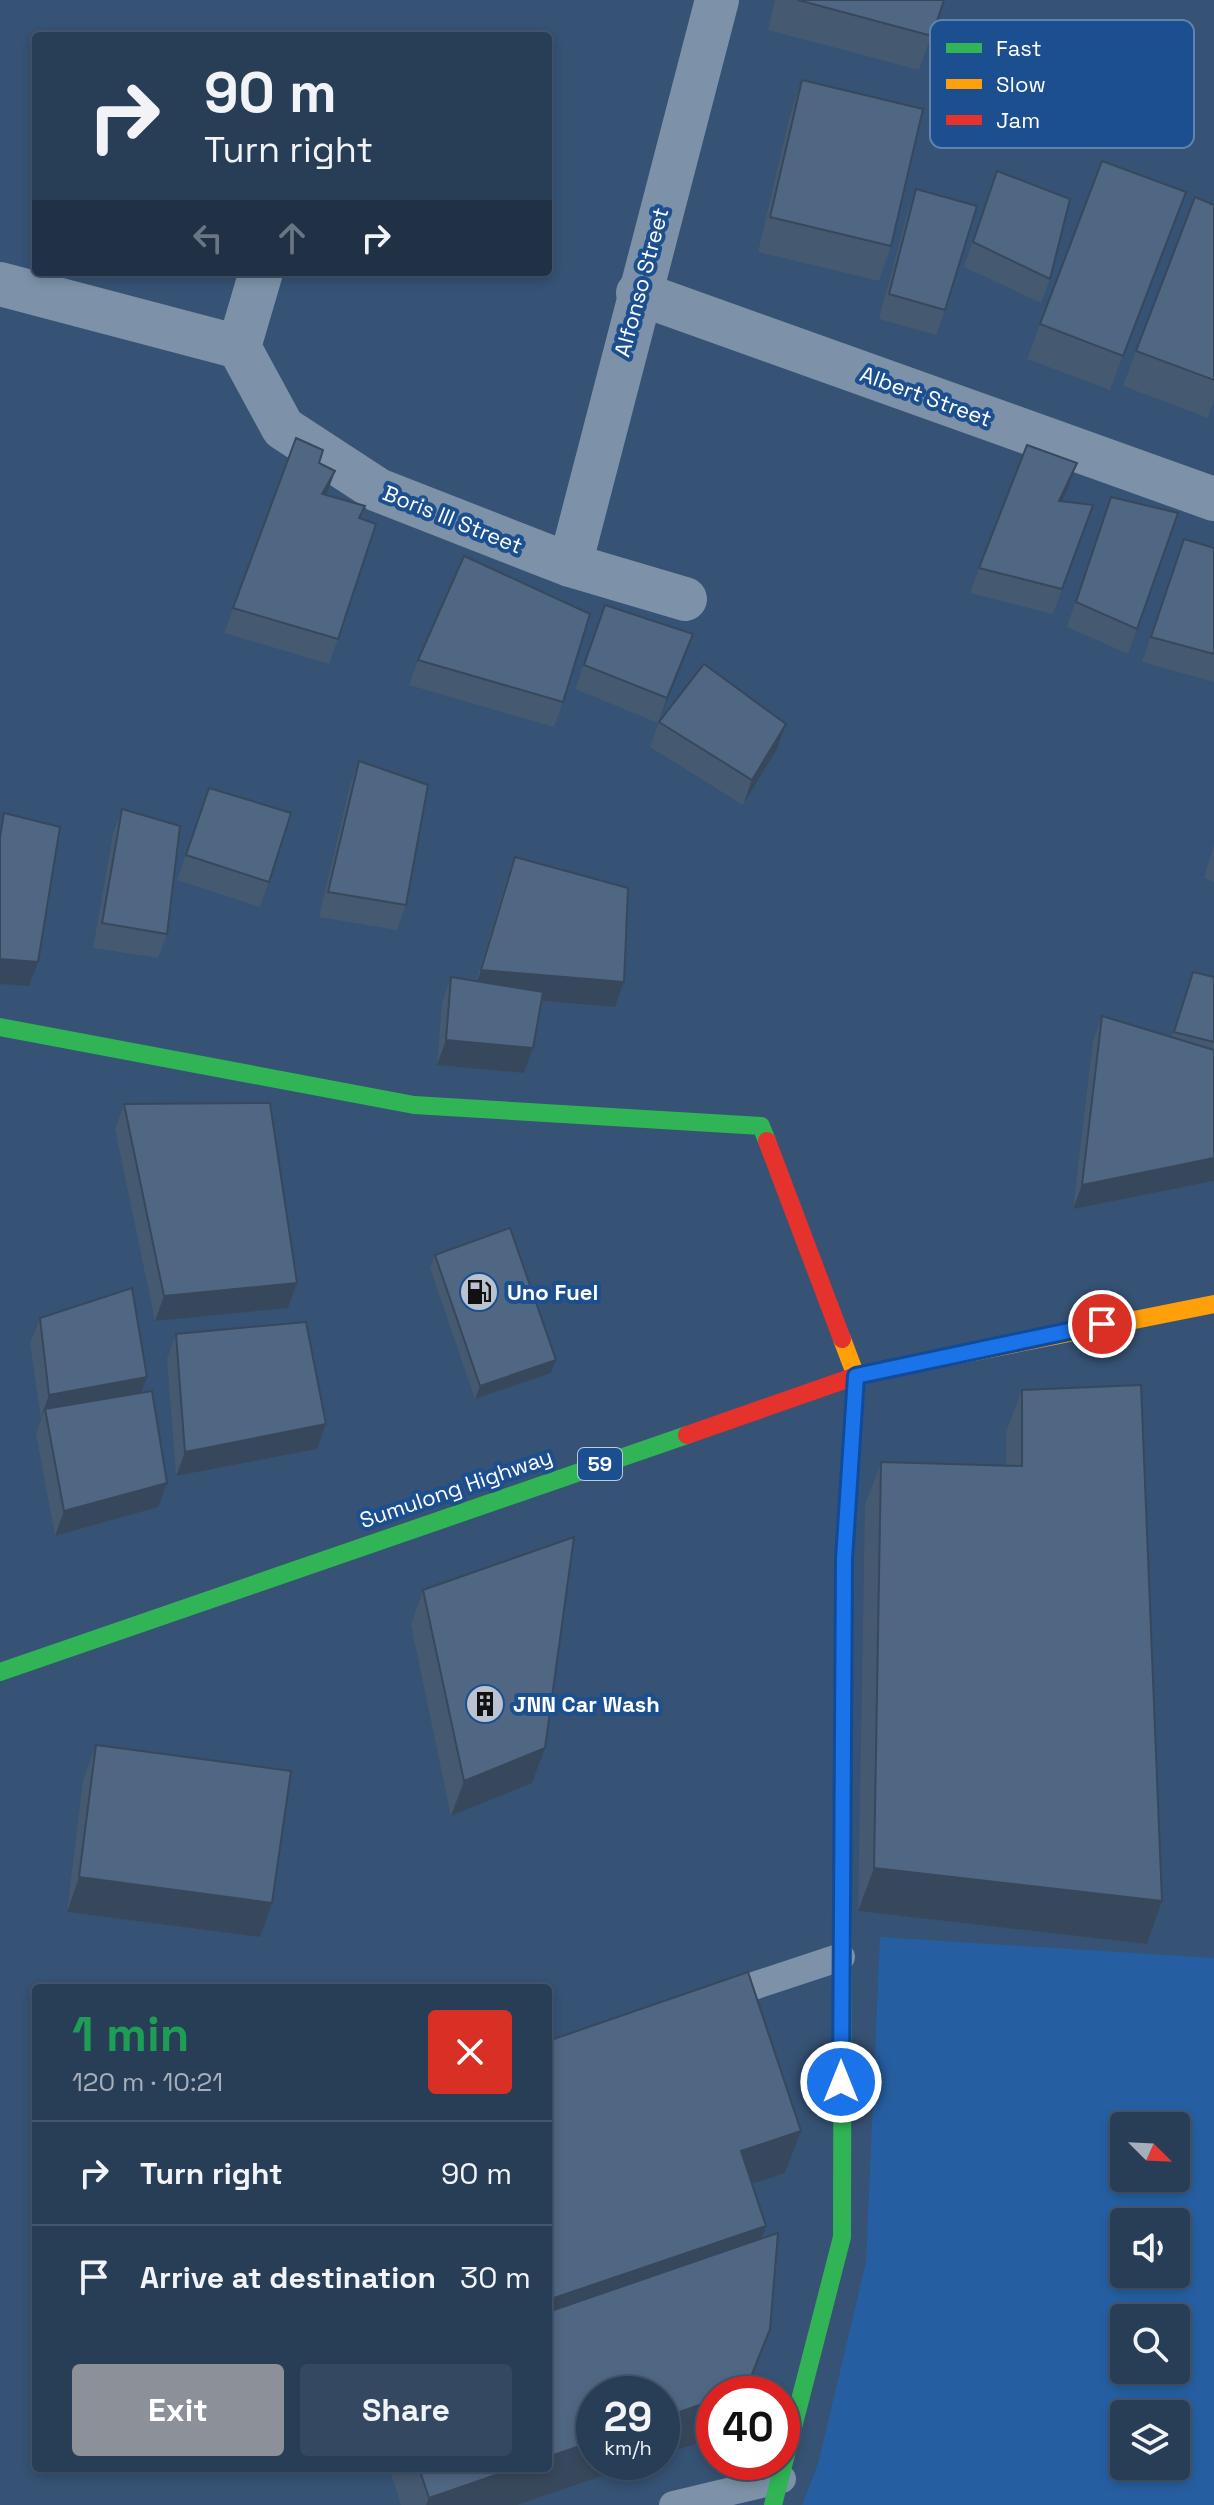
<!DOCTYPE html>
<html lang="en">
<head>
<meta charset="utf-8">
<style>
	body { margin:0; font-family:"Space Grotesk",sans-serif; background:#344961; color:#f1f3f6; height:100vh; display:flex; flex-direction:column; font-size:30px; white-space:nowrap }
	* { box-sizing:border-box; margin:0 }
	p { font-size:26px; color:#a5aeba }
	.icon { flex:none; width:44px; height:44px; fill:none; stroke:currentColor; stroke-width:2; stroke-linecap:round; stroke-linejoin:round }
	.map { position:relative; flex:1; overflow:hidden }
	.side { position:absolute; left:32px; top:1984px; width:520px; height:488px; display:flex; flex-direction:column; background:#283e57; border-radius:8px; box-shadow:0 4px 12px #0003,0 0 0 2px #44576d }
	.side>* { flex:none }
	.guide { position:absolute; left:32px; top:32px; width:520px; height:244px; border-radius:8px; box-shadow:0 4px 12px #0003,0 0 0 2px #44576d; background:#283e57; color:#f1f3f6; overflow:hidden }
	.needle { width:52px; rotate:114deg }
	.tools { position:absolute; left:1110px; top:2112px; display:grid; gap:16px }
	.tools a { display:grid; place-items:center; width:80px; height:80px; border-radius:8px; background:#283e57; box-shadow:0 4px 12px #0003,0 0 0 2px #44576d; font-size:40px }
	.speed { position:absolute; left:576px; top:2376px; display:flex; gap:16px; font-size:40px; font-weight:700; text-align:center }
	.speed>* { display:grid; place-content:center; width:104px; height:104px; border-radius:50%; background:#283e57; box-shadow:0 4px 12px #0003,0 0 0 2px #44576d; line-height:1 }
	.speed small { font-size:20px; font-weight:400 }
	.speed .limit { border:12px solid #d22; background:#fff; color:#111 }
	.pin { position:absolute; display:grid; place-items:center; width:68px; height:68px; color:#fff; margin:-34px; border:4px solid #fff; border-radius:50%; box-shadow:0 2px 8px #0007 }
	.me { position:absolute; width:88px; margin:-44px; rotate:0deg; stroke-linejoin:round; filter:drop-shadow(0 0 6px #0008) }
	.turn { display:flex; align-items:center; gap:28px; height:168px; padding:0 40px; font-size:36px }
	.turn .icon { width:104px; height:104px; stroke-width:2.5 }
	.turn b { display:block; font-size:56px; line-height:68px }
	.lanes { display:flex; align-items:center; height:76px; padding:0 40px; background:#0003; justify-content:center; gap:40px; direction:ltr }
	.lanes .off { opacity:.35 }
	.round { display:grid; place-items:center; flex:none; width:84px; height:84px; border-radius:8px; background:#344961 }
	.head { display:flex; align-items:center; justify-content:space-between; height:136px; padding:0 40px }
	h1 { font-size:48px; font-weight:700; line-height:60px; color:#1e9e55 }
	.action { display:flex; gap:16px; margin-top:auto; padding:16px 40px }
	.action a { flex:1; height:92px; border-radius:8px; background:#8c9099; color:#fff; font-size:32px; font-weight:700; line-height:92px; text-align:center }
	.action a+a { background:#344961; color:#f1f3f6 }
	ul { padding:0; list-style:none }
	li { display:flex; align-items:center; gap:24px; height:104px; padding:0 40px; border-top:2px solid #44576d }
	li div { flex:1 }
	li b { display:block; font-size:30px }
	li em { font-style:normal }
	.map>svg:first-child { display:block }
	.green { fill:#265fa1; fill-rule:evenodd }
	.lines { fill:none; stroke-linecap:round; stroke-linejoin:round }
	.lane { stroke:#7d92a8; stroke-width:28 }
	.street { stroke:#7d92a8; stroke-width:44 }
	.fast { stroke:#30b455; stroke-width:18 }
	.slow { stroke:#ff9f0a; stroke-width:18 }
	.jam { stroke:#e5322d; stroke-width:18 }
	.wall { fill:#455971 }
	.shaded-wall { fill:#38485c }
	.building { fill:#506783; stroke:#38485c; stroke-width:2 }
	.route-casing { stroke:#114b97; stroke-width:20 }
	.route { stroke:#1a73e8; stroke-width:14 }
	.labels { text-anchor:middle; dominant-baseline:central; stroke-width:8; stroke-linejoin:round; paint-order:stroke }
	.shield { fill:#1b4f8f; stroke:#bbcadd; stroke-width:2 }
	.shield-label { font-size:20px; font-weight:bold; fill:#fff }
	.street-label { font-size:22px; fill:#fff; stroke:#1b4f8f }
	.poi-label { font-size:22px; font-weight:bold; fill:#fff; stroke:#1b4f8f; text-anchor:start }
	.key { fill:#1b4f8f; stroke:#5f84b1; stroke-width:2 }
	.key-label { font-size:22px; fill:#fff }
</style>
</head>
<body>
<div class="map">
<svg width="1214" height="2505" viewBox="0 0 1214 2505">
	<rect width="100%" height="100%" fill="#365274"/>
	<path class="green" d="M880,1937L1214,1958V2505H802L818,2464L866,2262ZM1124,2126H1176V2178H1124ZM1124,2222H1176V2274H1124ZM1124,2318H1176V2370H1124ZM1176,2414V2466H1124V2414Z"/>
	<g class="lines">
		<g class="lane">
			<polyline points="717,1998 841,1957"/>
			<polyline points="673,2505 782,2479"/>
		</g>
		<g class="street">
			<polyline points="0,284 239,347 283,428 378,490 570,565 685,599"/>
			<polyline points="638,293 1214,499"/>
			<polyline points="239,347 261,272"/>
			<polyline points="570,565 717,0"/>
		</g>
		<g class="fast">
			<polyline points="0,1027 414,1105 761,1126 767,1141"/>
			<polyline points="0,1672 687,1435"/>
			<polyline points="773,2505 842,2237 843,1760"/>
		</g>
		<g class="slow">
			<polyline points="842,1339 856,1376 844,1559 843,1760"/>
			<polyline points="959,1355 1214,1304"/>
		</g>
		<g class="jam">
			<polyline points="767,1141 842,1339"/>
			<polyline points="687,1435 856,1376 959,1355"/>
		</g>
	</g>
	<g class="wall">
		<polygon points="775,0 944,0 919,70 768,30"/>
		<polygon points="802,80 891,246 879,281 758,252 790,115"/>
		<polygon points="1102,161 1173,227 1110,390 1027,359"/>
		<polygon points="997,171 1050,279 1041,303 964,267"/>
		<polygon points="916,189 945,310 936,335 879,319 907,214"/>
		<polygon points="1214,205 1214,401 1208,418 1123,386 1136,351"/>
		<polygon points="296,438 319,463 335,471 326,495 361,518 338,639 329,664 224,633"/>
		<polygon points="1077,463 1061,501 1093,505 1053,614 970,593 979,568"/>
		<polygon points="1178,513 1128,654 1067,627 1102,522"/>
		<polygon points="1184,539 1214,548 1214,682 1142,662"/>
		<polygon points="605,605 693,634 658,723 575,689"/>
		<polygon points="418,660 563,702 554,727 409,685"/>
		<polygon points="659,722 777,749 743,805 650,747"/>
		<polygon points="359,761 406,905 397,930 319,917 350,785"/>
		<polygon points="209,788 269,882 260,907 177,880"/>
		<polygon points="122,809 167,934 158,958 93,948 113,834"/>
		<polygon points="1214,845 1214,882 1204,878"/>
		<polygon points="515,857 624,982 615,1007 541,1001 533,1048 524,1073 437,1065 442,1002 451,977 476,981 506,881"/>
		<polygon points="1193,972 1214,977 1214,1181 1073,1209 1093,1041 1102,1016 1171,1037"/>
		<polygon points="124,1104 297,1283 288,1308 155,1321 115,1129"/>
		<polygon points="435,1255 556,1360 551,1373 475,1399 430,1268"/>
		<polygon points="40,1318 141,1393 158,1507 55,1536 36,1434 41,1420 30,1343"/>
		<polygon points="176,1334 326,1424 317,1449 176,1476 167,1359"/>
		<polygon points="1022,1390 1162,1901 1147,1944 858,1911 865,1505 881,1462 1006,1466 1006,1432"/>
		<polygon points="423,1590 532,1783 451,1816 411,1625"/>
		<polygon points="96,1745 260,1937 67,1912 83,1780"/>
		<polygon points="548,2041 801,2131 785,2173 752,2184 766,2226 762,2239 755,2372 714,2394 714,2438 517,2505 401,2505 389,2468 548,2468"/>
	</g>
	<g class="shaded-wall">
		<polygon points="1186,192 1173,227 1110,390 1123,356"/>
		<polygon points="1077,463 1068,488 1050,526 1059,501"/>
		<polygon points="335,471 326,496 322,494"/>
		<polygon points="693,634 684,659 658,723 667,698"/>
		<polygon points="786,724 777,749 743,805 752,780"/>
		<polygon points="0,959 38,962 29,986 0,984"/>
		<polygon points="481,970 624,982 615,1007 472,995"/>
		<polygon points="446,1040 533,1048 524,1073 437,1065"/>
		<polygon points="1214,1158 1214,1181 1073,1209 1082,1185"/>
		<polygon points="297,1283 288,1308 155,1321 164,1296"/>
		<polygon points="556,1360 551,1373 475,1399 480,1386"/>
		<polygon points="147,1377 138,1402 45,1409 40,1420 49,1395"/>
		<polygon points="326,1424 317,1449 176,1476 185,1452"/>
		<polygon points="167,1483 158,1507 55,1536 64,1511"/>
		<polygon points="545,1748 532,1783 451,1816 464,1781"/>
		<polygon points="874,1868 1162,1901 1147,1944 858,1911"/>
		<polygon points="79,1877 272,1903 260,1937 67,1912"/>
		<polygon points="801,2131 785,2173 725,2193 741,2151"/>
		<polygon points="766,2226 751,2269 548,2338 548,2300"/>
		<polygon points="770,2329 746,2394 733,2394"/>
		<polygon points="714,2400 714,2438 662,2455 662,2418"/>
		<polygon points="594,2441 594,2462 643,2462 517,2505 426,2505 429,2498 516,2468 548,2468 548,2457"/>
	</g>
	<g class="building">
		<polygon points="798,0 944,0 932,36"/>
		<polygon points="802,80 923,109 891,246 770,217"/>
		<polygon points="1102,161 1186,192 1123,356 1040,324"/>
		<polygon points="997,171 1070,199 1050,279 973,242"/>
		<polygon points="916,189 977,206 945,310 889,294"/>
		<polygon points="1195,197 1214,205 1214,380 1136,351"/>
		<polygon points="296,438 323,450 319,463 335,471 322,494 365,506 359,518 376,524 338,639 233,608"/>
		<polygon points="1027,445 1077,463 1059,501 1093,505 1062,589 979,568"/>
		<polygon points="1111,497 1178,513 1137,629 1076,602"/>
		<polygon points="1184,539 1214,548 1214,654 1151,637"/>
		<polygon points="464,556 590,614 563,702 418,660"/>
		<polygon points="605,605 693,634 667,698 584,665"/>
		<polygon points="704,664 786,724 752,780 659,722"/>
		<polygon points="359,761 428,785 406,905 328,892"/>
		<polygon points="209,788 291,813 269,882 186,855"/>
		<polygon points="122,809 180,826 167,934 102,923"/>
		<polygon points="4,813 60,827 38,962 0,959 0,837"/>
		<polygon points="515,857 628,888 624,982 481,970"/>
		<polygon points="1193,972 1214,977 1214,1042 1174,1032"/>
		<polygon points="451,977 543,992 533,1048 446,1040"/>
		<polygon points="1102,1016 1214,1050 1214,1158 1082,1185"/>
		<polygon points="270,1103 297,1283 164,1296 124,1104"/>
		<polygon points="510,1228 556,1360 480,1386 435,1255"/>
		<polygon points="132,1288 147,1377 49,1395 40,1318"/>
		<polygon points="306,1322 326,1424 185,1452 176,1334"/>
		<polygon points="1141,1385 1162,1901 874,1868 881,1462 1022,1466 1022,1390"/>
		<polygon points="152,1391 167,1483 64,1511 45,1409"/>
		<polygon points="574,1537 545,1748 464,1781 423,1590"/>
		<polygon points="96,1745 291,1771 272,1903 79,1877"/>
		<polygon points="748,1972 801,2131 741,2151 766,2226 548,2300 548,2041"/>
		<polygon points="778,2233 770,2329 746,2389 733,2394 714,2394 714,2400 662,2418 662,2394 594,2394 594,2441 548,2457 548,2312"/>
		<polygon points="419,2468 516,2468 429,2498"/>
	</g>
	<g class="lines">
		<defs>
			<polyline id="route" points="841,2082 844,1559 856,1376 1102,1324"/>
		</defs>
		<use href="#route" class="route-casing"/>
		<use href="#route" class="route"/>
	</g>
	<defs>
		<symbol id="fuel-disc" viewBox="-11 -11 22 22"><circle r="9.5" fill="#b9c2ce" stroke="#1b4f8f"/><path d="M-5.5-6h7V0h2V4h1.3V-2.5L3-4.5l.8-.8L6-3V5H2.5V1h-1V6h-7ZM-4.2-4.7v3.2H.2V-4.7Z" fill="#111"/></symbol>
		<symbol id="building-disc" viewBox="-11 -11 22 22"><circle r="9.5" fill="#b9c2ce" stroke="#1b4f8f"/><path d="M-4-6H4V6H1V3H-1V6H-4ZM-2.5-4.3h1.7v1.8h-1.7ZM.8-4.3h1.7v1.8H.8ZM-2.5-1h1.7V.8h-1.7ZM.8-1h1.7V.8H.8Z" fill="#111"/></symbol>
	</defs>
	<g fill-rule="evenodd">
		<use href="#fuel-disc" x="457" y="1270" width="44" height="44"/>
		<use href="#building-disc" x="463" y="1682" width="44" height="44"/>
	</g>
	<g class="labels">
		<rect class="shield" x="578" y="1448" width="44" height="32" rx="6"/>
		<g class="shield-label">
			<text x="600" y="1464">59</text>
		</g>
		<g class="street-label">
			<text transform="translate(641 282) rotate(-75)">Alfonso Street</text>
			<text transform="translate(926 396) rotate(20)">Albert Street</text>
			<text transform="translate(453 519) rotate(22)">Boris III Street</text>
			<text transform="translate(456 1488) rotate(-19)">Sumulong Highway</text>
		</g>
		<g class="poi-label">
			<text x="507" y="1292">Uno Fuel</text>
			<text x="513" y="1704">JNN Car Wash</text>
		</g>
	</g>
	<rect x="930" y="20" width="264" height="128" rx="12" class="key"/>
	<rect x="946" y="43" width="36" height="10" fill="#30b455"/>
	<rect x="946" y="79" width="36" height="10" fill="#ff9f0a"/>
	<rect x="946" y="115" width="36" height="10" fill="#e5322d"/>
	<g class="key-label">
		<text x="996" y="56">Fast</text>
		<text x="996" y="92">Slow</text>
		<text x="996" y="128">Jam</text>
	</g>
</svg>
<div class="tools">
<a><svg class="needle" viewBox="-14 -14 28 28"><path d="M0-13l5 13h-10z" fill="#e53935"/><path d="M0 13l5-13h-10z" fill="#a5aeba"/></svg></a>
<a><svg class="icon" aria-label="sound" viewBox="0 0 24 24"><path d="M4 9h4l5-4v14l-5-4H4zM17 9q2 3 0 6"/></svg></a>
<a><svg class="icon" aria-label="search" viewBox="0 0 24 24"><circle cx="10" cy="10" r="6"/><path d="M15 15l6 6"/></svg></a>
<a><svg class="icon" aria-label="layers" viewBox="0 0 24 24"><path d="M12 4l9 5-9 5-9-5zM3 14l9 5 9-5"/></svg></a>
</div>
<div class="speed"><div>29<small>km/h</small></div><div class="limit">40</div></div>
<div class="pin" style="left:1102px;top:1324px;background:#d93025"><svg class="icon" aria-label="arrive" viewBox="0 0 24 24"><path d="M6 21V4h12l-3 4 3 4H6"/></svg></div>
<svg class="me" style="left:841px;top:2082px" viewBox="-20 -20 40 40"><circle r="17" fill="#1a73e8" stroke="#fff" stroke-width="3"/><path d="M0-11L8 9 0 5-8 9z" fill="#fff"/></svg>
<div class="guide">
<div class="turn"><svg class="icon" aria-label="right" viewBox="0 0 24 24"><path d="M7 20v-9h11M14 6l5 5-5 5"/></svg><div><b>90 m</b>Turn right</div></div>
<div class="lanes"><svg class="icon off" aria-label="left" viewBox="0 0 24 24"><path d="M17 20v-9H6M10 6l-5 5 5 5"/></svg><svg class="icon off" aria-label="ahead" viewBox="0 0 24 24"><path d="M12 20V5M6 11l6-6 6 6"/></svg><svg class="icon" aria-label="right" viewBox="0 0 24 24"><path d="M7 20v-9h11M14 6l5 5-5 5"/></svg></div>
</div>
<section class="side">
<div class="head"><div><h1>1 min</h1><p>120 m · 10:21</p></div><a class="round" style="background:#d93025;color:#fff"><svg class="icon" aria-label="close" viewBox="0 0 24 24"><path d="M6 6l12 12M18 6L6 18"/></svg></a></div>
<ul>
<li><svg class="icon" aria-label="right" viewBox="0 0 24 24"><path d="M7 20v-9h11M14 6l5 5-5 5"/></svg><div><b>Turn right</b></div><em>90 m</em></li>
<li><svg class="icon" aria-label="arrive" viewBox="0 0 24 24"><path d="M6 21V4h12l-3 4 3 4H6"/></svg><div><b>Arrive at destination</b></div><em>30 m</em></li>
</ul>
<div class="action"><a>Exit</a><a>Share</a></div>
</section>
</div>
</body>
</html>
